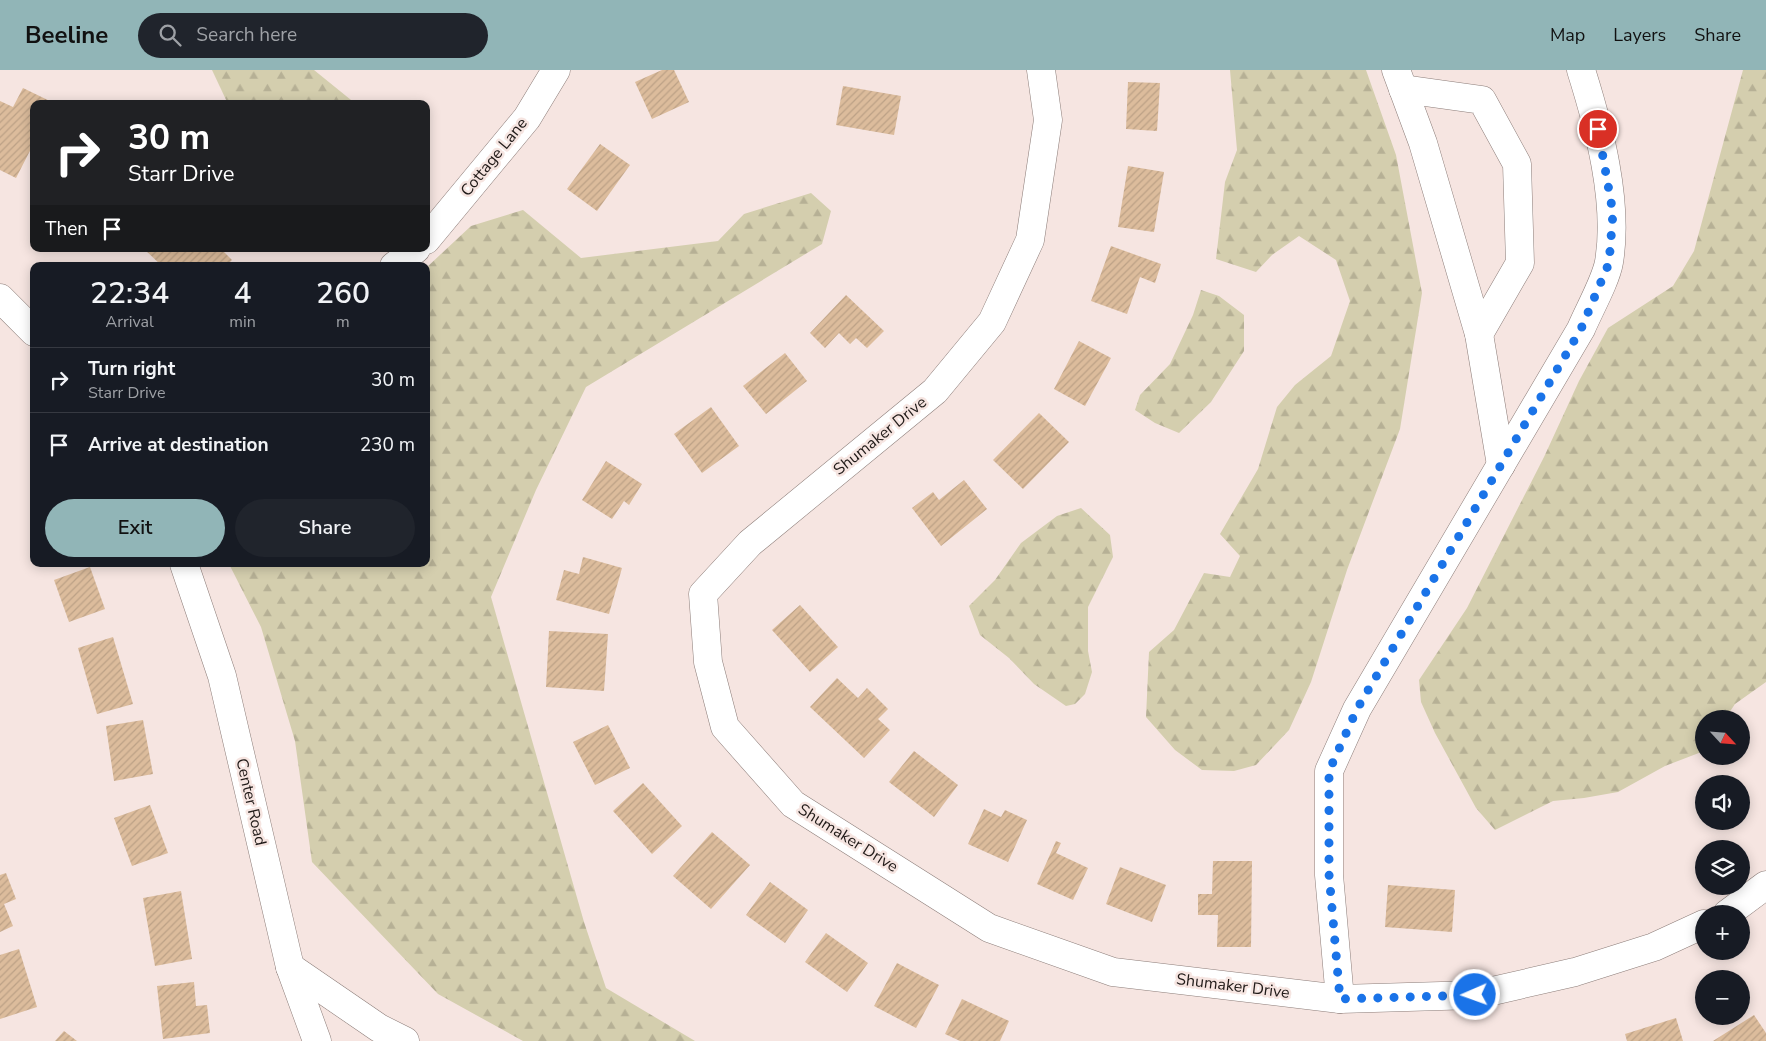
<!DOCTYPE html>
<html lang="en">
<head>
<meta charset="utf-8">
<style>
	body { margin:0; font-family:"Nunito Sans",sans-serif; background:#20242c; color:#f1f3f6; height:100vh; display:flex; flex-direction:column; font-size:19px; white-space:nowrap }
	* { box-sizing:border-box; margin:0 }
	p { font-size:16px; color:#9ea1a6 }
	.icon { flex:none; width:28px; height:28px; fill:none; stroke:currentColor; stroke-width:2; stroke-linecap:round; stroke-linejoin:round }
	.map { position:relative; flex:1; overflow:hidden }
	.drawer { position:absolute; left:30px; top:192px; width:400px; height:305px; display:flex; flex-direction:column; background:#171b24; border-radius:10px; box-shadow:0 2px 12px #0003 }
	.drawer>* { flex:none }
	.top-card { position:absolute; left:30px; top:30px; width:400px; height:152px; border-radius:10px; box-shadow:0 2px 12px #0003; background:#202124; color:#fff; overflow:hidden }
	.needle { width:32px; rotate:116deg }
	.tools { position:absolute; left:1695px; top:640px; display:grid; gap:10px }
	.tools a { display:grid; place-items:center; width:55px; height:55px; border-radius:50%; background:#171b24; box-shadow:0 2px 12px #0003; font-size:25px }
	.pin { position:absolute; display:grid; place-items:center; width:42px; height:42px; color:#fff; margin:-21px; border:2px solid #fff; border-radius:50%; box-shadow:0 1px 5px #0007 }
	.me { position:absolute; width:55px; margin:-28px; rotate:268deg; stroke-linejoin:round; filter:drop-shadow(0 0 4px #0008) }
	.turn { display:flex; align-items:center; gap:18px; height:105px; padding:0 15px; font-size:22px }
	.turn .icon { width:65px; height:65px; stroke-width:2.5 }
	.turn b { display:block; font-size:35px; line-height:42px }
	.then { display:flex; align-items:center; height:48px; padding:0 15px; background:#0003; gap:10px; font-size:19px }
	.eta { display:flex; justify-content:space-evenly; align-items:center; height:85px; text-align:center }
	.eta b { font-size:30px; font-weight:600; line-height:35px }
	.cta { display:flex; gap:10px; margin-top:auto; padding:10px 15px }
	.cta a { flex:1; height:58px; border-radius:30px; background:#91b5b7; color:#111; font-size:20px; font-weight:600; line-height:58px; text-align:center }
	.cta a+a { background:#20242c; color:#f1f3f6 }
	ul { padding:0; list-style:none }
	li { display:flex; align-items:center; gap:15px; height:65px; padding:0 15px; border-top:1px solid #363941 }
	li div { flex:1 }
	li b { display:block; font-size:19px }
	li em { font-style:normal }
	header { display:flex; align-items:center; gap:30px; box-sizing:border-box; height:70px; padding:0 25px; background:#91b5b7; color:#111 }
	header strong { font-size:24px }
	nav { display:flex; gap:28px; margin-inline-start:auto; font-size:18px }
	.search { width:350px; height:45px; background:#20242c; display:flex; align-items:center; gap:12px; box-sizing:border-box; padding:0 18px; border-radius:28px; color:#9ea1a6; font-size:19px }
	.map>svg:first-child { display:block }
	.forest { fill:url(#forest-firs) }
	.building { fill:url(#building-hatch) }
	.lines { fill:none; stroke-linecap:round; stroke-linejoin:round }
	.minor-casing { stroke:#8c7d79; stroke-width:29 }
	.major-casing { stroke:#8c7d79; stroke-width:29 }
	.minor { stroke:#fff; stroke-width:28 }
	.major { stroke:#fff; stroke-width:28 }
	.route { stroke:#1a73e8; stroke-width:9; stroke-dasharray:0 16.2 }
	.labels { text-anchor:middle; dominant-baseline:central; stroke-width:5; stroke-linejoin:round; paint-order:stroke }
	.street-label { font-size:16px; fill:#201a18; stroke:#f6e5e1 }
</style>
</head>
<body>
<header>
<strong>Beeline</strong>
<div class="search"><svg class="icon" aria-label="search" viewBox="0 0 24 24"><circle cx="10" cy="10" r="6"/><path d="M15 15l6 6"/></svg>Search here</div>
<nav><a>Map</a><a>Layers</a><a>Share</a></nav>
</header>
<div class="map">
<svg width="1766" height="971" viewBox="0 0 1766 971">
	<defs>
		<pattern id="forest-firs" width="22" height="20" patternUnits="userSpaceOnUse" patternTransform="scale(1.25)"><rect width="22" height="20" fill="#d4ceae"/><path d="M5 1l3.5 6h-7zM16 11l3.5 6h-7z" fill="#b6b095"/></pattern>
		<pattern id="building-hatch" width="6" height="6" patternUnits="userSpaceOnUse" patternTransform="scale(1.25)"><rect width="6" height="6" fill="#dcbc9c"/><path d="M-1 1l2-2M0 6l6-6M5 7l2-2" fill="none" stroke="#bca186"/></pattern>
	</defs>
	<rect width="100%" height="100%" fill="#f6e5e1"/>
	<g class="forest">
		<polygon points="212,0 314,0 356,34 228,34"/>
		<polygon points="1230,0 1366,0 1396,85 1422,223 1400,359 1347,500 1311,612 1289,660 1256,695 1234,701 1202,700 1175,680 1146,647 1149,582 1174,560 1204,503 1230,507 1240,486 1220,464 1258,399 1277,337 1295,315 1331,286 1350,231 1336,190 1299,166 1272,185 1256,202 1216,189 1225,112 1237,80"/>
		<polygon points="1743,0 1766,0 1766,612 1735,634 1725,649 1704,649 1704,681 1665,696 1618,722 1584,728 1553,731 1495,760 1476,738 1435,663 1421,632 1419,610 1467,538 1544,387 1579,311 1608,258 1673,216 1694,181"/>
		<polygon points="811,123 831,141 822,174 586,317 536,420 491,527 584,852 606,918 695,971 523,971 438,924 312,792 295,671 261,557 229,494 426,494 426,198 471,156 523,140 581,188 718,171 744,144"/>
		<polygon points="1201,220 1219,226 1244,245 1244,281 1211,332 1179,363 1155,353 1135,340 1140,325 1170,294 1193,245"/>
		<polygon points="1081,438 1110,465 1113,487 1088,537 1088,581 1092,602 1085,624 1075,634 1066,636 1034,614 1009,588 980,565 969,536 995,510 1021,473 1057,446"/>
	</g>
	<g class="building">
		<polygon points="662,0 674,0 689,32 652,49 635,12"/>
		<polygon points="1128,12 1160,13 1157,61 1126,59"/>
		<polygon points="843,16 901,26 894,65 836,55"/>
		<polygon points="23,18 56,34 34,34 34,73 16,108 0,100 0,31 13,37"/>
		<polygon points="600,74 630,95 597,141 567,119"/>
		<polygon points="1128,96 1164,102 1154,162 1118,157"/>
		<polygon points="1111,176 1161,194 1155,213 1140,207 1127,244 1091,231"/>
		<polygon points="144,179 221,179 232,190 226,196 162,196"/>
		<polygon points="846,225 884,261 867,278 856,268 850,274 839,263 825,278 810,263"/>
		<polygon points="1079,271 1111,288 1085,336 1054,319"/>
		<polygon points="785,283 807,311 766,344 743,316"/>
		<polygon points="711,337 739,376 702,403 674,364"/>
		<polygon points="1039,343 1069,372 1023,419 993,390"/>
		<polygon points="606,391 642,414 629,435 624,431 612,449 582,430"/>
		<polygon points="964,410 987,439 941,476 912,438 933,422 939,430"/>
		<polygon points="583,487 622,498 609,544 556,530 564,500 579,504"/>
		<polygon points="90,497 105,539 69,552 54,510"/>
		<polygon points="800,535 838,577 810,602 772,560"/>
		<polygon points="549,561 608,564 604,621 546,617"/>
		<polygon points="113,567 133,634 97,644 78,578"/>
		<polygon points="837,608 858,628 867,618 888,639 878,649 890,660 864,688 810,637"/>
		<polygon points="143,650 153,704 114,711 106,656"/>
		<polygon points="608,655 630,698 595,715 573,672"/>
		<polygon points="914,681 958,715 934,747 889,712"/>
		<polygon points="643,713 682,756 652,784 613,741"/>
		<polygon points="150,735 168,783 132,796 114,748"/>
		<polygon points="984,739 1001,747 1005,740 1027,750 1008,792 968,774"/>
		<polygon points="712,762 750,795 711,839 673,806"/>
		<polygon points="1056,771 1061,773 1056,783 1088,798 1073,830 1037,814"/>
		<polygon points="1213,791 1252,791 1251,877 1217,877 1218,845 1198,845 1198,824 1212,824"/>
		<polygon points="1120,797 1166,815 1152,852 1106,834"/>
		<polygon points="6,803 16,829 4,834 13,856 0,862 0,805"/>
		<polygon points="770,812 808,840 785,873 746,845"/>
		<polygon points="1388,815 1455,820 1452,862 1385,857"/>
		<polygon points="181,821 192,889 155,896 143,828"/>
		<polygon points="826,863 868,893 847,922 805,892"/>
		<polygon points="19,879 37,937 0,949 0,885"/>
		<polygon points="897,893 939,915 916,958 874,936"/>
		<polygon points="194,912 196,936 207,935 210,963 163,969 157,916"/>
		<polygon points="962,929 1009,951 1000,971 960,971 945,964"/>
		<polygon points="1754,945 1766,963 1766,971 1713,971"/>
		<polygon points="1676,948 1683,971 1627,971 1625,964"/>
		<polygon points="64,961 77,971 55,971"/>
	</g>
	<g class="lines">
		<defs>
			<g id="minor">
				<polyline points="1041,0 1048,50 1030,170 992,252 935,321 750,473 703,524 708,592 725,657 793,734 989,858 1113,902 1340,929 1475,925 1575,902 1654,877 1704,854"/>
				<polyline points="1396,0 1423,73 1479,264 1501,395"/>
				<polyline points="1403,19 1482,30 1517,94 1520,193 1479,264"/>
				<polyline points="426,170 527,48 556,0"/>
				<polyline points="394,196 416,179"/>
				<polyline points="1727,844 1766,815"/>
				<polyline points="290,897 379,958 405,971"/>
				<path d="M1340,929L1329,805V701L1357,639L1581,259C1589,240 1606,210 1609,192C1619,132 1599,57 1581,0"/>
			</g>
			<g id="major">
				<polyline points="0,228 34,262"/>
				<polyline points="184,494 222,606 290,897 317,971"/>
			</g>
		</defs>
		<use href="#minor" class="minor-casing"/>
		<use href="#major" class="major-casing"/>
		<use href="#minor" class="minor"/>
		<use href="#major" class="major"/>
	</g>
	<g class="lines">
		<polyline class="route" points="1475,925 1340,929 1329,804 1329,701 1357,639 1581,259 1609,193 1613,143 1598,59"/>
	</g>
	<g class="labels">
		<g class="street-label">
			<text transform="translate(494 87) rotate(-51)">Cottage Lane</text>
			<text transform="translate(880 366) rotate(-39)">Shumaker Drive</text>
			<text transform="translate(251 732) rotate(77)">Center Road</text>
			<text transform="translate(848 768) rotate(32)">Shumaker Drive</text>
			<text transform="translate(1233 916) rotate(7)">Shumaker Drive</text>
		</g>
	</g>
</svg>
<div class="tools">
<a><svg class="needle" viewBox="-14 -14 28 28"><path d="M0-13l5 13h-10z" fill="#e53935"/><path d="M0 13l5-13h-10z" fill="#9ea1a6"/></svg></a>
<a><svg class="icon" aria-label="sound" viewBox="0 0 24 24"><path d="M4 9h4l5-4v14l-5-4H4zM17 9q2 3 0 6"/></svg></a>
<a><svg class="icon" aria-label="layers" viewBox="0 0 24 24"><path d="M12 4l9 5-9 5-9-5zM3 14l9 5 9-5"/></svg></a>
<a>+</a>
<a>−</a>
</div>
<div class="pin" style="left:1598px;top:59px;background:#d93025"><svg class="icon" aria-label="arrive" viewBox="0 0 24 24"><path d="M6 21V4h12l-3 4 3 4H6"/></svg></div>
<svg class="me" style="left:1475px;top:925px" viewBox="-20 -20 40 40"><circle r="17" fill="#1a73e8" stroke="#fff" stroke-width="3"/><path d="M0-11L8 9 0 5-8 9z" fill="#fff"/></svg>
<div class="top-card">
<div class="turn"><svg class="icon" aria-label="right" viewBox="0 0 24 24"><path d="M7 20v-9h11M14 6l5 5-5 5"/></svg><div><b>30 m</b>Starr Drive</div></div>
<div class="then">Then<svg class="icon" aria-label="arrive" viewBox="0 0 24 24"><path d="M6 21V4h12l-3 4 3 4H6"/></svg></div>
</div>
<section class="drawer">
<div class="eta">
<div><b>22:34</b><p>Arrival</p></div>
<div><b>4</b><p>min</p></div>
<div><b>260</b><p>m</p></div>
</div>
<ul>
<li><svg class="icon" aria-label="right" viewBox="0 0 24 24"><path d="M7 20v-9h11M14 6l5 5-5 5"/></svg><div><b>Turn right</b><p>Starr Drive</p></div><em>30 m</em></li>
<li><svg class="icon" aria-label="arrive" viewBox="0 0 24 24"><path d="M6 21V4h12l-3 4 3 4H6"/></svg><div><b>Arrive at destination</b></div><em>230 m</em></li>
</ul>
<div class="cta"><a>Exit</a><a>Share</a></div>
</section>
</div>
</body>
</html>
